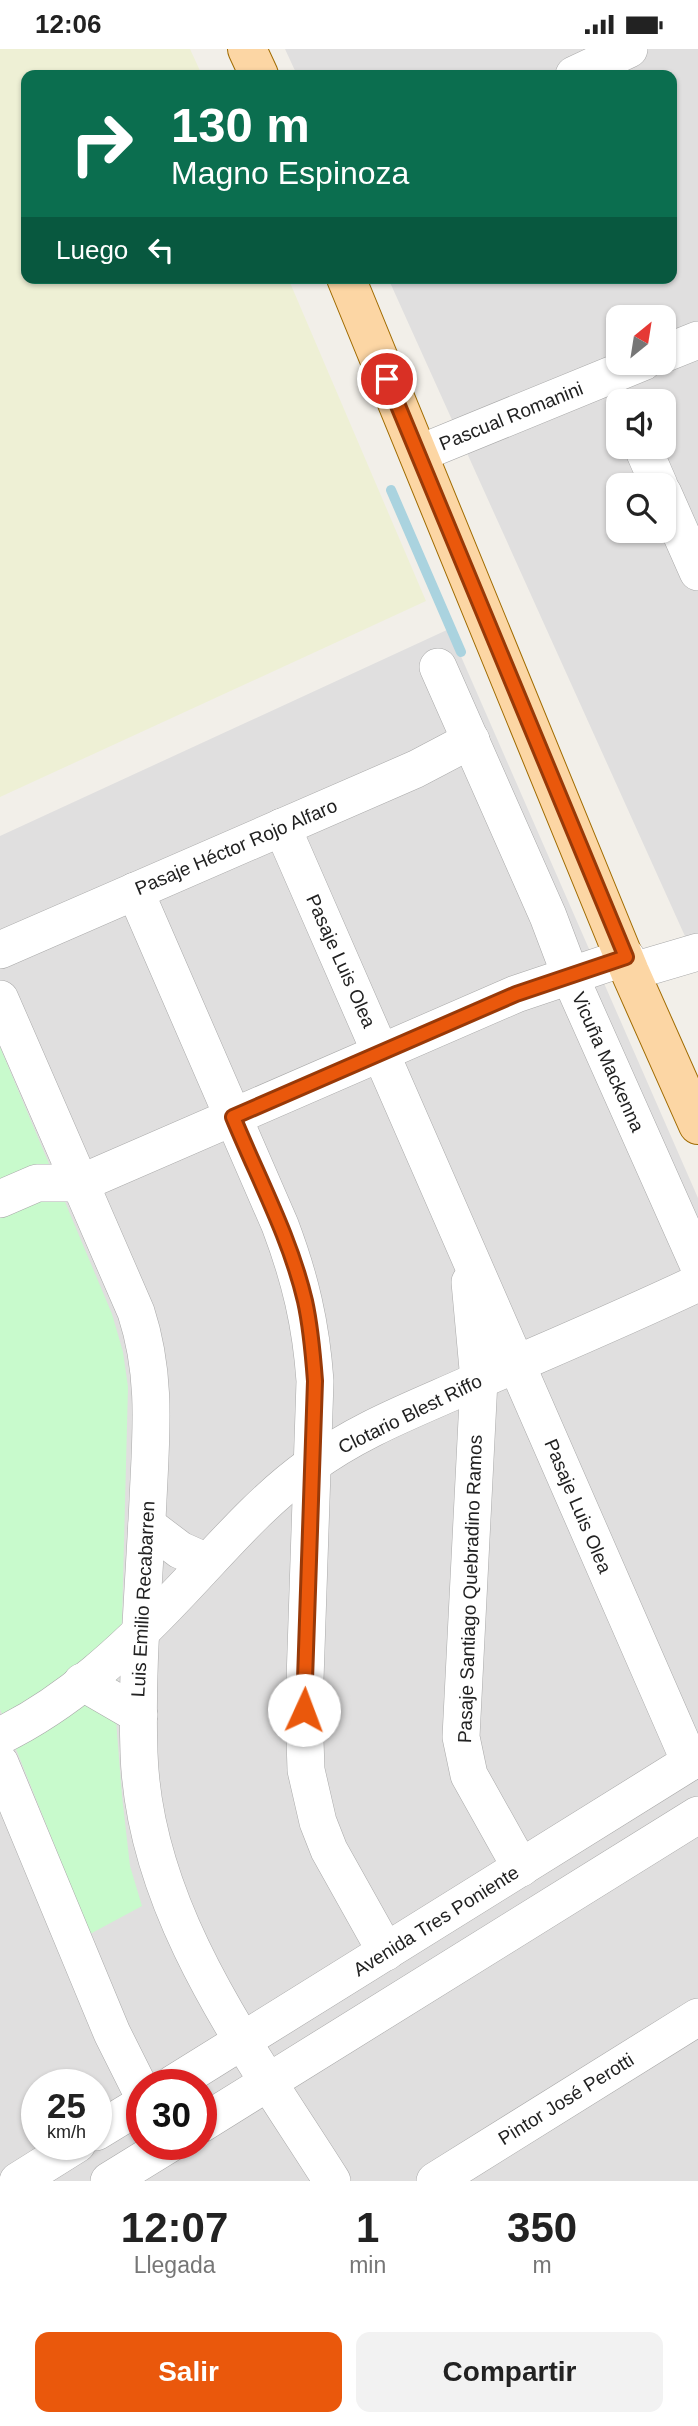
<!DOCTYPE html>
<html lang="es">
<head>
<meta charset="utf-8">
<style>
	body { margin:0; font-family:Helvetica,sans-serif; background:#f2f2f2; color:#222; height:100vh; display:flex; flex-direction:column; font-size:26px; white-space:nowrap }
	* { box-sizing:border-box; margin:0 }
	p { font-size:23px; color:#767676 }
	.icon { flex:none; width:38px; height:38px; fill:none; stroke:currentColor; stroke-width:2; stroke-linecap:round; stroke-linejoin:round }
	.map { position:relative; height:2132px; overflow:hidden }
	.drawer { display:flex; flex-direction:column; background:#fff; flex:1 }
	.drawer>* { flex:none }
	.top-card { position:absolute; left:21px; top:21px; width:656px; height:214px; border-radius:14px; box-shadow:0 2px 5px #0004; background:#0b6e4f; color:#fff; overflow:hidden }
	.needle { width:46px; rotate:30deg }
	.fabs { position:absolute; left:606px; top:256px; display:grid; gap:14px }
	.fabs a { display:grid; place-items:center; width:70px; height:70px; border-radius:14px; background:#fff; box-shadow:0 2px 5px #0004; font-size:35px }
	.speed { position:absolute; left:21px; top:2020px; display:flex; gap:14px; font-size:35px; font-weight:700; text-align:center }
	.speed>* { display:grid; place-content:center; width:91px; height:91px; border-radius:50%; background:#fff; box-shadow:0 2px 5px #0004; line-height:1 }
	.speed small { font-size:18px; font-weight:400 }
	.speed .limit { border:10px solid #d22; background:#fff; color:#111 }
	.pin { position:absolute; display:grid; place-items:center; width:60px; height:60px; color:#fff; margin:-30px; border:4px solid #fff; border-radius:50%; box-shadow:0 2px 7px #0007 }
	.me { position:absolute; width:77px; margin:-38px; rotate:2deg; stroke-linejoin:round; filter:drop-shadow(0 0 5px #0008) }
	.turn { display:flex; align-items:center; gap:24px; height:147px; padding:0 35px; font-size:32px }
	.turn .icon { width:91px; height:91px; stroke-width:2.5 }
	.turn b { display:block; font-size:49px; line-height:60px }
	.then { display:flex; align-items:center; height:66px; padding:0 35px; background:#0003; gap:14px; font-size:26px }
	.eta { display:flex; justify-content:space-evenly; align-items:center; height:119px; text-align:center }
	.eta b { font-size:42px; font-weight:600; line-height:49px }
	.button { display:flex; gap:14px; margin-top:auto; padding:14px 35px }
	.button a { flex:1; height:80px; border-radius:14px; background:#ea580c; color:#fff; font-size:28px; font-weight:600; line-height:80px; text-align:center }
	.button a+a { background:#f2f2f2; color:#222 }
	.status { display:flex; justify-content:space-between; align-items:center; height:49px; padding:0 35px; background:#fff; direction:ltr }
	.status svg { height:19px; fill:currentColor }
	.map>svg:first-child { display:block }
	.residential { fill:#e0dfdf; fill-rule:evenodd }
	.farmland { fill:#eef0d5 }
	.park { fill:#c8facc }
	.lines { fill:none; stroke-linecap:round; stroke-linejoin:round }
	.stream { stroke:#aad3df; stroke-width:10 }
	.minor-casing { stroke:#a9a9a9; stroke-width:38 }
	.major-casing { stroke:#a06b00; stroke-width:40 }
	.minor { stroke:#fff; stroke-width:37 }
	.major { stroke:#fcd6a4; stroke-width:38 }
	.route-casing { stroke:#983908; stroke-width:18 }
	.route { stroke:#ea580c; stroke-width:12 }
	.labels { text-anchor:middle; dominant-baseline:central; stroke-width:5; stroke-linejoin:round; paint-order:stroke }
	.street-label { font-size:19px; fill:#222; stroke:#fff }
</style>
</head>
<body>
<div class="status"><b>12:06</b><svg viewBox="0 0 49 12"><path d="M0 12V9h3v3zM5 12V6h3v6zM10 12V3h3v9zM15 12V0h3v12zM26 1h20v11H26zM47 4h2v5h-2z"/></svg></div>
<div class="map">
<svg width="698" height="2132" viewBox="0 0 698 2132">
	<rect width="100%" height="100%" fill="#f2efe9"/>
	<g class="residential">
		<path d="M285,0H698V916L388,229H672V26H297ZM618,268H663V313H618ZM618,352H663V397H618ZM618,436H663V481H618Z"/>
		<path d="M449,580L698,1149V2132H0V787ZM37,2035H96V2095H37ZM142,2035H201V2095H142Z"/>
	</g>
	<polygon class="farmland" points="0,0 190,0 202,26 26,26 26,229 288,229 426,552 0,748"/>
	<polygon class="park" points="0,998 112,1265 123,1303 128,1338 122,1570 115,1659 122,1747 130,1817 142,1857 90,1885 0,1660"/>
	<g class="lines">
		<polyline class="stream" points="391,441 461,603"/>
		<defs>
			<g id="minor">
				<polyline points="574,26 629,0"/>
				<polyline points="663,305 698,291"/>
				<polyline points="642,397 659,436"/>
				<polyline points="418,405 643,313"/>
				<polyline points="663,444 698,523"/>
				<polyline points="438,618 548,867 576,941 698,1215"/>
				<polyline points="282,778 690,1713"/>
				<path d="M135,842L280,1176C300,1229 311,1275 315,1332L304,1661L306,1721L318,1773L329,1801L386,1903"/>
				<polyline points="0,901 416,720 471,691"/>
				<polyline points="630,923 698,903"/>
				<path d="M0,950L136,1263C157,1327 151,1385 148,1451C144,1536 136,1620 139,1704C144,1864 250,2002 332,2132"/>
				<polyline points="0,1150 37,1134 81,1134 516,945 626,908"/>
				<polyline points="470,1233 479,1331 461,1688 469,1726 521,1819"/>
				<polyline points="147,1476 180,1501 207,1513"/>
				<polyline points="82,1633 139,1666"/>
				<path d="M0,1687C68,1654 126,1600 177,1546C221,1500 259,1454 310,1417C357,1382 412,1361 466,1337C543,1303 622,1270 698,1234"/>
				<polyline points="0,1714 112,1984 142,2044"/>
				<polyline points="173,2035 698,1708"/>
				<polyline points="201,2075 698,1766"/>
				<polyline points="96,2083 142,2055"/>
				<polyline points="18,2132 77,2095"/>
				<polyline points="109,2132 169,2095"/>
				<polyline points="435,2132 698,1968"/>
			</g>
			<g id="major">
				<polyline points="247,0 259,26"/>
				<polyline points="346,229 630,923 698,1076"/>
			</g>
		</defs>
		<use href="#minor" class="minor-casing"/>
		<use href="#major" class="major-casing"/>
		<use href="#minor" class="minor"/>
		<use href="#major" class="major"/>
	</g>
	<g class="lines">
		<defs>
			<path id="route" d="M304,1661L315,1332C313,1305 311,1279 305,1252C290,1188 258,1129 233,1068L516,945L626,908L387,330"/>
		</defs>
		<use href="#route" class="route-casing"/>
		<use href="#route" class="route"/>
	</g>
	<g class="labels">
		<g class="street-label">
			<text transform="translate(511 367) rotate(-22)">Pascual Romanini</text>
			<text transform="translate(236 798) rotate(-23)">Pasaje Héctor Rojo Alfaro</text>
			<text transform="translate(341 912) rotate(66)">Pasaje Luis Olea</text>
			<text transform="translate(608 1013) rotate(66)">Vicuña Mackenna</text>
			<text transform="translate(410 1365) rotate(-26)">Clotario Blest Riffo</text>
			<text transform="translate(578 1457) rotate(67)">Pasaje Luis Olea</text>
			<text transform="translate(470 1540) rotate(-88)">Pasaje Santiago Quebradino Ramos</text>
			<text transform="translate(143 1550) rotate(-87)">Luis Emilio Recabarren</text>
			<text transform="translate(436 1872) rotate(-32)">Avenida Tres Poniente</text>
			<text transform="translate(566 2050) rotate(-32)">Pintor José Perotti</text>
		</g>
	</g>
</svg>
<div class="fabs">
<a><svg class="needle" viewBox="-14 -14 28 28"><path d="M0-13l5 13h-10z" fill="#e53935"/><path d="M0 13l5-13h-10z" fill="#767676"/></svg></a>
<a><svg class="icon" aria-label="sound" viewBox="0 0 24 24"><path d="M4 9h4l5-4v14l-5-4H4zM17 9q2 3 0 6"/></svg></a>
<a><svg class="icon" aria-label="search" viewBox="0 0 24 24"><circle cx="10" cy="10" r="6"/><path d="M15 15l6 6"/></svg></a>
</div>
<div class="speed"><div>25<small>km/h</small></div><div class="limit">30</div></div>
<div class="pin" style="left:387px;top:330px;background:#d93025"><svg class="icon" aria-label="arrive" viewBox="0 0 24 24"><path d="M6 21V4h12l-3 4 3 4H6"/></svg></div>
<svg class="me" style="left:304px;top:1661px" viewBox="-20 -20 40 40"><circle r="19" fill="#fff"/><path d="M0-13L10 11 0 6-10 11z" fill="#ea580c"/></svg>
<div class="top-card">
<div class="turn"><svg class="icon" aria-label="right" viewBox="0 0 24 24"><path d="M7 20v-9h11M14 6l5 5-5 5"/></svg><div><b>130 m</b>Magno Espinoza</div></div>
<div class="then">Luego<svg class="icon" aria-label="left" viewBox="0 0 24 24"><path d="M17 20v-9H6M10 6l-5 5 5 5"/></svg></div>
</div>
</div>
<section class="drawer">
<div class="eta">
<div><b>12:07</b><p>Llegada</p></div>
<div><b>1</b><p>min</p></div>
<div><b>350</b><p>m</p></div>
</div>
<div class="button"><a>Salir</a><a>Compartir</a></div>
</section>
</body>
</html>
